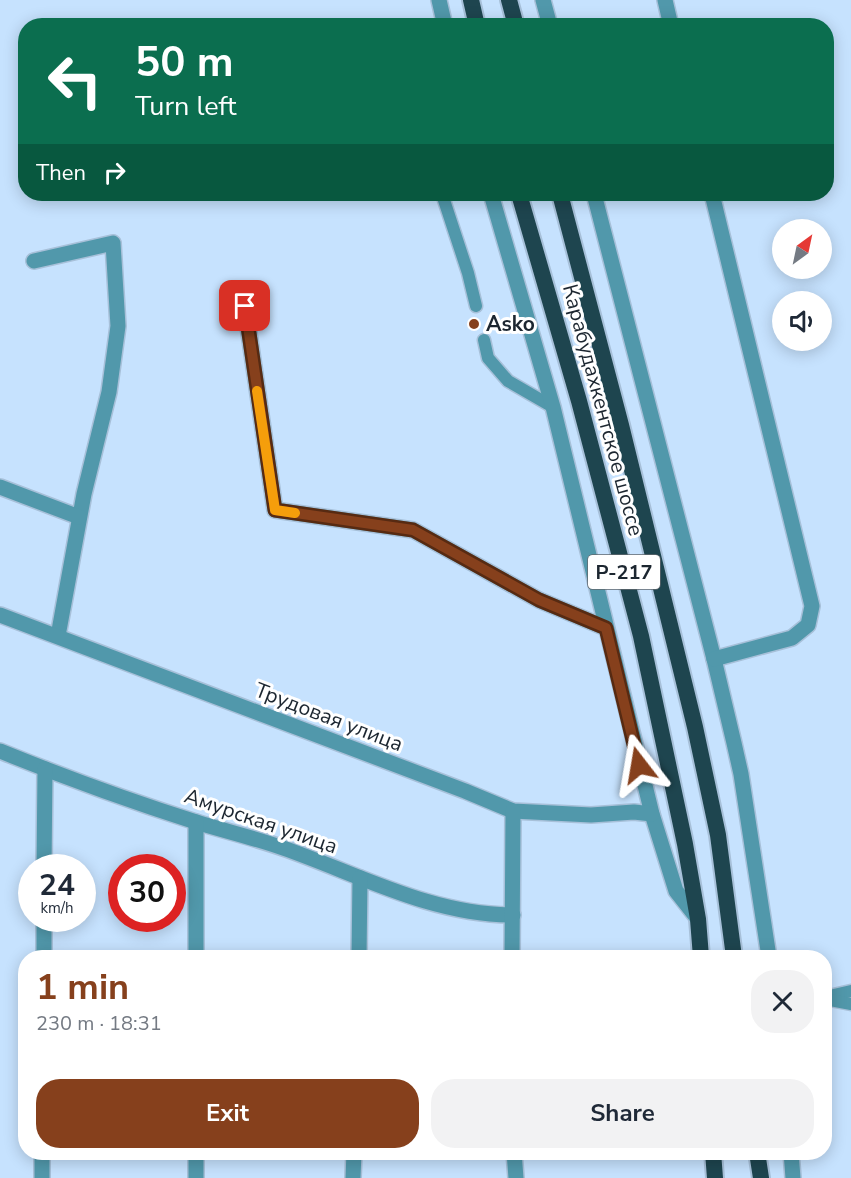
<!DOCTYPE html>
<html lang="en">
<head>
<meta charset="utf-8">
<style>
	body { margin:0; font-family:"Nunito Sans",sans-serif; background:#f2f2f3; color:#1f2937; height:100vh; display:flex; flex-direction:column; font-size:22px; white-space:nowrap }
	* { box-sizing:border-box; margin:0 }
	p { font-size:20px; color:#747a83 }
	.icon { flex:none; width:33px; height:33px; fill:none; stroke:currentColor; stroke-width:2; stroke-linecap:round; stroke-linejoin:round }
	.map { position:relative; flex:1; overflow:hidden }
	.panel { position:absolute; left:18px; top:950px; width:814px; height:210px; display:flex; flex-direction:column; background:#fff; border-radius:24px; box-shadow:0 3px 15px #0003 }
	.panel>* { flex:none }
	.guide { position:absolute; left:18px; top:18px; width:816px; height:183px; border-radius:24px; box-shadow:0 3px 15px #0003; background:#0b6e4f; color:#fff; overflow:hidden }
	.needle { width:39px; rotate:33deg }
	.controls { position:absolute; left:772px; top:219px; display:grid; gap:12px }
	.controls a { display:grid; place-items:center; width:60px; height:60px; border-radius:50%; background:#fff; box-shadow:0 3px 15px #0003; font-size:30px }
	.speed { position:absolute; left:18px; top:854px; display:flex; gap:12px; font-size:30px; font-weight:700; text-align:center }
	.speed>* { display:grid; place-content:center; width:78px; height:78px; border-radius:50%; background:#fff; box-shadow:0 3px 15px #0003; line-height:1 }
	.speed small { font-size:15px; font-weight:400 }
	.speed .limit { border:9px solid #d22; background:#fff; color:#111 }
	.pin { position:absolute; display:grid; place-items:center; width:51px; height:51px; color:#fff; margin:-26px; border-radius:12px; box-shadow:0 3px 9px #0006 }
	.me { position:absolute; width:66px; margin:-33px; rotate:346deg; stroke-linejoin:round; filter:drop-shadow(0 0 4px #0008) }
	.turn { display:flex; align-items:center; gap:21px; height:126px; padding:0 18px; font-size:27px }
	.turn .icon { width:78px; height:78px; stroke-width:2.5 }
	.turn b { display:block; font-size:42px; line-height:51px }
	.then { display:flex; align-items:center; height:57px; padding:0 18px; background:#0003; gap:12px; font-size:22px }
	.round { display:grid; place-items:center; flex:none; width:63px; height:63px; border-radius:24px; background:#f2f2f3 }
	.summary { display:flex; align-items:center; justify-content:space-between; height:102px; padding:0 18px }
	h1 { font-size:36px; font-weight:700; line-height:45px; color:#86401c }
	.cta { display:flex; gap:12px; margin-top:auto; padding:12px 18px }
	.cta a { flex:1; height:69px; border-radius:24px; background:#86401c; color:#fff; font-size:24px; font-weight:700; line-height:69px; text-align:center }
	.cta a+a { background:#f2f2f3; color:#1f2937 }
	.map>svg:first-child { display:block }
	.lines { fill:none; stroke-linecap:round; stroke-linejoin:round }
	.service-casing { stroke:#a7c0d9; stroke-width:15 }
	.minor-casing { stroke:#a7c0d9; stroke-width:18 }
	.trunk-casing { stroke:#a7c0d9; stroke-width:20 }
	.service { stroke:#5198ab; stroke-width:12 }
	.minor { stroke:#5198ab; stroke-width:15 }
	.trunk { stroke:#1e454f; stroke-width:16 }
	.route-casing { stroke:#572a12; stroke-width:15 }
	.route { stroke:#86401c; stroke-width:10 }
	.slow { stroke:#f59e0b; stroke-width:10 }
	.poi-dot { fill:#86401c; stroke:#fff; stroke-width:2 }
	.labels { text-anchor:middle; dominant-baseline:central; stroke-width:6; stroke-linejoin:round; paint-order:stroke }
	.shield { fill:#fff; stroke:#60676e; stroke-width:1.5 }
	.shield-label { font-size:20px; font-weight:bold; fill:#1c2630 }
	.poi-label { font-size:21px; font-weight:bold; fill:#1c2630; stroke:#fff; text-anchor:start }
	.street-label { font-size:21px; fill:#1c2630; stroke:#fff }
</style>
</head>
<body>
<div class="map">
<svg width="851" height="1178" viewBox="0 0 851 1178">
	<rect width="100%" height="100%" fill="#c6e2fe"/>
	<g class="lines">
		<defs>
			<g id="service">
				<polyline points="442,194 468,273 476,306"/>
				<polyline points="484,340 488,358 508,381 553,407"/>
				<polyline points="825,997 851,991"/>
				<polyline points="825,999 851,1004"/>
			</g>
			<g id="minor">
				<polyline points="439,0 445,26"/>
				<polyline points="543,0 550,26"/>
				<polyline points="665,0 671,26"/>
				<polyline points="491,194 553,407 652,814 676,891 698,919"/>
				<polyline points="594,194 714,659 734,743 741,774 769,957"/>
				<polyline points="712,194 812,606 808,625 792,638 714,659"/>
				<polyline points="34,261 113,243 118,326 109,392 84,494 58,636"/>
				<polyline points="245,306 275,510 413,530 539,600 606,628"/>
				<polyline points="0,487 79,517"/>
				<polyline points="0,615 465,791 513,811 591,815 634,812 652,814"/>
				<path d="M0,751C64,777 130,801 196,822C225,831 255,838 283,848C358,874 431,915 513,915"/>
				<polyline points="44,867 45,769"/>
				<polyline points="44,957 44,918"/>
				<polyline points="196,957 196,822"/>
				<polyline points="359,957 360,878"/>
				<polyline points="512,957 513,811"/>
				<polyline points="514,1152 516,1178"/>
				<polyline points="791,1152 793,1178"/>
				<polyline points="42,1178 42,1152"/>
				<polyline points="196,1178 196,1152"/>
				<polyline points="353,1178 354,1152"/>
			</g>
			<g id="trunk">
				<polyline points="471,0 477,26"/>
				<polyline points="509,0 516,26"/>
				<polyline points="519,194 579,401 641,636 685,844 698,919 701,957"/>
				<polyline points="560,194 621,425 695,727 718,835 734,957"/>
				<polyline points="713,1152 715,1178"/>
				<polyline points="757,1152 761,1178"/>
			</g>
		</defs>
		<use href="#service" class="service-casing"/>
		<use href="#minor" class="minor-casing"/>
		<use href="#trunk" class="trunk-casing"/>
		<use href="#service" class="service"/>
		<use href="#minor" class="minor"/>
		<use href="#trunk" class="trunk"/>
	</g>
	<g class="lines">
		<defs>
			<polyline id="route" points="245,306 275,510 413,530 539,600 606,628 639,765"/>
		</defs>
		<use href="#route" class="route-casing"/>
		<use href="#route" class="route"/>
		<polyline class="slow" points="257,391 275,510 295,513"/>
	</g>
	<circle class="poi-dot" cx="474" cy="324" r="6"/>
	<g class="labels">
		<rect class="shield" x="588" y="555" width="72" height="34" rx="4.5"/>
		<g class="shield-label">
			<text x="624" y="572">Р-217</text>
		</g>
		<g class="poi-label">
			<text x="486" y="324">Asko</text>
		</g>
		<g class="street-label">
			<text transform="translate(603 410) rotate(75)">Карабудахкентское шоссе</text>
			<text transform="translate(329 717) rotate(21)">Трудовая улица</text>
			<text transform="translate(261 821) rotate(19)">Амурская улица</text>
		</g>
	</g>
</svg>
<div class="controls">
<a><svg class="needle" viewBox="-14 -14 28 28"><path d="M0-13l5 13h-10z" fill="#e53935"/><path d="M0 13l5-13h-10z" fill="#747a83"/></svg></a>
<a><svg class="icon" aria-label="sound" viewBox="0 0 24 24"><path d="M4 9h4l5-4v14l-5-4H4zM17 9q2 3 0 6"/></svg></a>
</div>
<div class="speed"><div>24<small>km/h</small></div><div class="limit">30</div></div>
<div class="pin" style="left:245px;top:306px;background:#d93025"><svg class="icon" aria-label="arrive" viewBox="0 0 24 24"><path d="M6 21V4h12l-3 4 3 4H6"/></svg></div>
<svg class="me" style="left:639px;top:765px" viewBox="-20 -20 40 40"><path d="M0-17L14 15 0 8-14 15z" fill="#86401c" stroke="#fff" stroke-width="4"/></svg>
<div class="guide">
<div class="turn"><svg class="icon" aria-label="left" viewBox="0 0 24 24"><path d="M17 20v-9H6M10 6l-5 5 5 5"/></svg><div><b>50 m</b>Turn left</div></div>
<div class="then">Then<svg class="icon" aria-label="right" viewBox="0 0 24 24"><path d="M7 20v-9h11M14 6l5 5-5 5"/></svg></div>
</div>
<section class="panel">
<div class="summary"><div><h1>1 min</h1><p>230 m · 18:31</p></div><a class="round"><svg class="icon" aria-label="close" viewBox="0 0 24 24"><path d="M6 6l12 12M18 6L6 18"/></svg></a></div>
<div class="cta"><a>Exit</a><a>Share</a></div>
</section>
</div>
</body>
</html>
